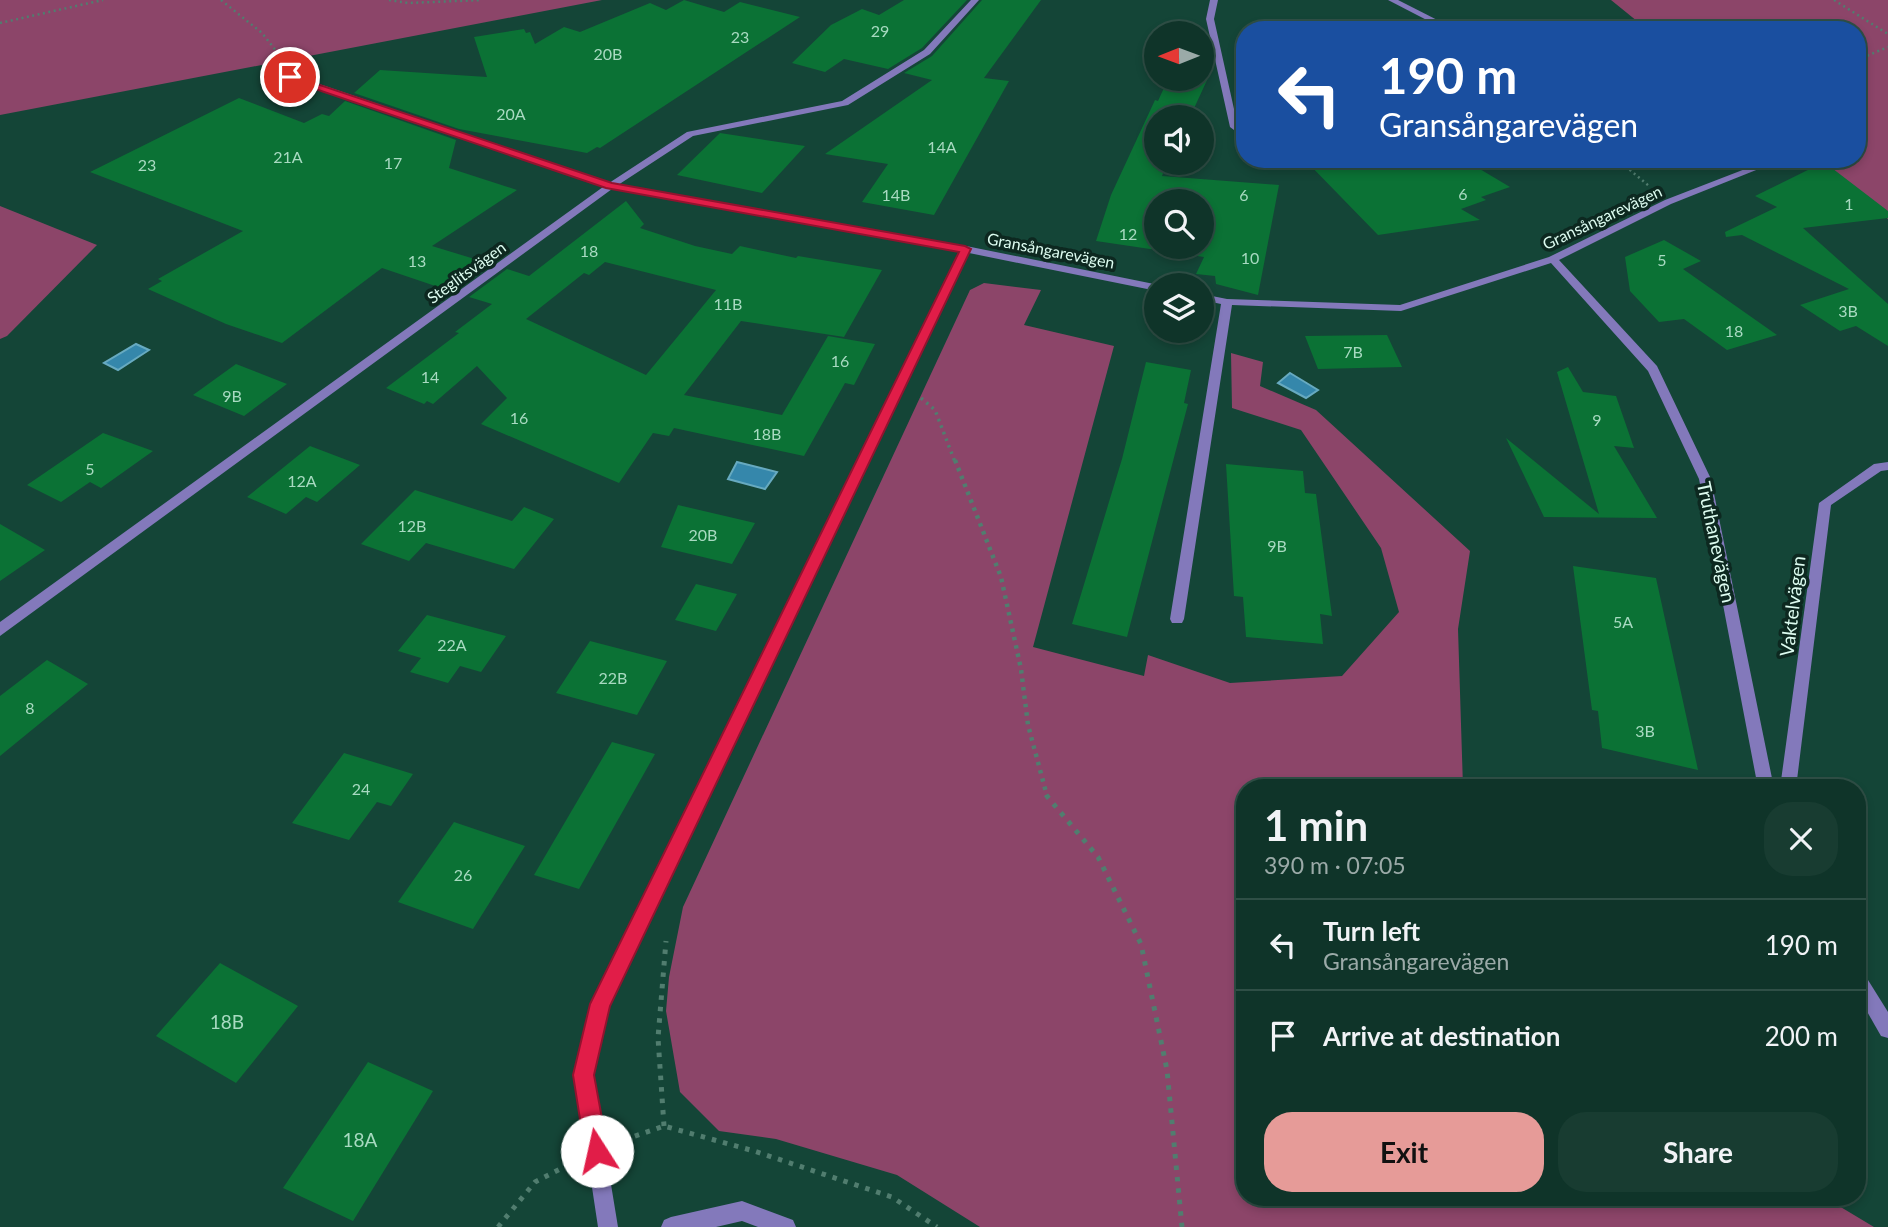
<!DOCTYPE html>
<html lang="en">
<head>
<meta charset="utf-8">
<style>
	body { margin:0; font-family:Lato,sans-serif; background:#183c31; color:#f1f3f6; height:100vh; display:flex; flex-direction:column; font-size:26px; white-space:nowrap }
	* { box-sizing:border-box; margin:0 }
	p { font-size:23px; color:#9baaa8 }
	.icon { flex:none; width:38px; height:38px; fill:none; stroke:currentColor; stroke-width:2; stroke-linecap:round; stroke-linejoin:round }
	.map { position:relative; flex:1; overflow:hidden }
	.sheet { position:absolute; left:1236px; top:779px; width:630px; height:427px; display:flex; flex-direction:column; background:#0f3429; border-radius:28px; box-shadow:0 4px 10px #0003,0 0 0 2px #2f4f46 }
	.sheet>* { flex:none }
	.banner { position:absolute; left:1236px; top:21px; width:630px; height:147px; border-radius:28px; box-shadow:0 4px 10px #0003,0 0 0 2px #2f4f46; background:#1a4fa0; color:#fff; overflow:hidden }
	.needle { width:46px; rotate:269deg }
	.tools { position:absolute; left:1144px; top:21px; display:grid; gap:14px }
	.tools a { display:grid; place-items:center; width:70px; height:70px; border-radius:50%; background:#0f3429; box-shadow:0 4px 10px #0003,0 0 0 2px #2f4f46; font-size:35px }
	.pin { position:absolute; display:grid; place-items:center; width:60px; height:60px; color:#fff; margin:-30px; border:4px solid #fff; border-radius:50%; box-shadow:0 2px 7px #0007 }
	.me { position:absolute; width:77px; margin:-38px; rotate:350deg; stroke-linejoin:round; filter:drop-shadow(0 0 5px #0008) }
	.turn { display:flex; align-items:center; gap:24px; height:147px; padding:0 28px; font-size:32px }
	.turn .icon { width:91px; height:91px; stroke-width:2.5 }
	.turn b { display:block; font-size:49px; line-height:60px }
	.round { display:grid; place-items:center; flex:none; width:74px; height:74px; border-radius:28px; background:#183c31 }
	.summary { display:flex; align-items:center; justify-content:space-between; height:119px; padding:0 28px }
	h1 { font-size:42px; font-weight:700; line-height:52px }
	.button { display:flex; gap:14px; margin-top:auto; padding:14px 28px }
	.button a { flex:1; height:80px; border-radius:28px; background:#e69b98; color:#111; font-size:28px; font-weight:700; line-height:80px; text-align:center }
	.button a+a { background:#183c31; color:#f1f3f6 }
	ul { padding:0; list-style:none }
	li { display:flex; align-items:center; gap:21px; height:91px; padding:0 28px; border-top:2px solid #2f4f46 }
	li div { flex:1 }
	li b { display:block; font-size:26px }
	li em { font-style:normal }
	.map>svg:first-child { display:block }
	.green { fill:#8c4569 }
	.water { fill:#3587ab; stroke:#67aac0; stroke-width:2 }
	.building { fill:#0b7235; fill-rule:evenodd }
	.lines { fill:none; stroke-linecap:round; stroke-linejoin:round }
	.path-far3 { stroke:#517d6f; stroke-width:2.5; stroke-dasharray:2 3.5; stroke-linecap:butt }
	.path-far2 { stroke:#517d6f; stroke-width:3.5; stroke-dasharray:2.5 4.5; stroke-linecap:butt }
	.path-far1 { stroke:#517d6f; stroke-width:4.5; stroke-dasharray:3.5 5; stroke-linecap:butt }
	.path { stroke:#517d6f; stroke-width:5; stroke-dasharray:4.5 7; stroke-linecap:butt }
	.minor { fill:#8379bb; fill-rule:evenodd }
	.route { fill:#e11d48; stroke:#92132f; stroke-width:2 }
	.labels { text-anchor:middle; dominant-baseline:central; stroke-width:7; stroke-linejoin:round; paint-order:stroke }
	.number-label { font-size:16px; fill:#a8dac1 }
	.far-street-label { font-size:16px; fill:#ddfcf0; stroke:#0d2820 }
	.street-label { font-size:19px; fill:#ddfcf0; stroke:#0d2820 }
	.near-number-label { font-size:19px; fill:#a8dac1 }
</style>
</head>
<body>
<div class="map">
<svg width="1888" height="1227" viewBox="0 0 1888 1227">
	<rect width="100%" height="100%" fill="#144537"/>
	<g class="green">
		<polygon points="0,0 602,0 0,115"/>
		<polygon points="1611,0 1888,0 1888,219 1812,159 1857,159 1857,30 1648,30"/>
		<polygon points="0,206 97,245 7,336 0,339"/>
		<polygon points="984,283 1041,290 1024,325 1114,346 1033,647 1144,676 1148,655 1230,683 1342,676 1399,612 1381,548 1301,430 1232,408 1231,353 1263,362 1260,386 1316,410 1470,551 1458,629 1463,787 1244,788 1244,1197 1824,1197 1874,1227 980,1227 897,1175 776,1139 719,1131 680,1092 666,1011 669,977 683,907 970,290"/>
	</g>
	<g class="water">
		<polygon points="136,344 149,350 118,370 104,363"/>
		<polygon points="1290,373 1318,390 1306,398 1278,383"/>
		<polygon points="737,462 777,472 765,489 728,479"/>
	</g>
	<g class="building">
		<polygon points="684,0 724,12 740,2 800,17 600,148 597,147 587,153 459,129 354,93 380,70 487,77 474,37 524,29 526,33 530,32 535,44 564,27 580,32 650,3 666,10"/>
		<polygon points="904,0 967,0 922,48 888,69 844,59 825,72 792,63 831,25 862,9 879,15"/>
		<polygon points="982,0 1041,0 984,78 1009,81 934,215 862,202 888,164 825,154 932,80 904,73 932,56"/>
		<path d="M1210,50L1214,65L1190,117H1157V163H1167L1162,176L1279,185L1258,295L1216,284L1215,276L1196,274L1204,257L1096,241L1111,195L1155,100L1158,101L1168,79H1202V52ZM1157,201H1202V247H1157Z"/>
		<polygon points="239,98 304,123 322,114 329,116 345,101 456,140 449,168 517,190 432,246 491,264 453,292 382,268 282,343 226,324 148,289 162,281 158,279 243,231 90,172"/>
		<polygon points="720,133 805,146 762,193 677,175"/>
		<polygon points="1304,159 1463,159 1510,187 1481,197 1486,200 1461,209 1480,220 1378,235"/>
		<polygon points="1824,162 1888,211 1888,218 1803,228 1888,304 1888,346 1856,326 1840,331 1800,305 1849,289 1742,235 1726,237 1725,232 1777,207 1755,196"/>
		<path d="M626,201L644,224L640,228L695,246L732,254L740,246L796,258L798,256L882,270L844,337L741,321L684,395L782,415L828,336L875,344L854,385L845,383L804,456L674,428L669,436L653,433L619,483L481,424L507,398L477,366L433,404L427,401L424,404L386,388L459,333L455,332L492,304L469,297L507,269L529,276ZM605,262L716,290L646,375L526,319L584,273L589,275Z"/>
		<polygon points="1664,240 1701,261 1683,269 1777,335 1727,350 1684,319 1659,322 1630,291 1625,257"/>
		<polygon points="1387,335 1402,367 1318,369 1305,336"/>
		<polygon points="1146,362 1191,370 1184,403 1188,404 1127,637 1072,624 1122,459"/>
		<polygon points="236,364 287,384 244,416 193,395"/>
		<polygon points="1568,367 1583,392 1616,396 1634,448 1614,446 1657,518 1544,517 1506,438 1599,514 1557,372"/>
		<polygon points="103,433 153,451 101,488 90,482 61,502 27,485"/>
		<polygon points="310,446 360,465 317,502 306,497 286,514 247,497"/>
		<polygon points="1226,464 1303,471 1305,493 1316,494 1332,616 1320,614 1323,644 1246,637 1243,597 1234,596"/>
		<polygon points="415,490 512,521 524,507 554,519 514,569 426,543 409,561 361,544"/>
		<polygon points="678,505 755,523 732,564 661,547"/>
		<polygon points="0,524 45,550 0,581"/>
		<polygon points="1573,566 1656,578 1698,770 1602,748 1598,711 1592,710"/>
		<polygon points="696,584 737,594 716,631 675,620"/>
		<polygon points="427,615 506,636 481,672 460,666 448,683 410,672 421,658 398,651"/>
		<polygon points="590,641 667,661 637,715 556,693"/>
		<polygon points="47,660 88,684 0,756 0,696"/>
		<polygon points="612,742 655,754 579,889 534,875"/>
		<polygon points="344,753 413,774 391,806 377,802 349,840 292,823"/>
		<polygon points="454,822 525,846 473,929 398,902"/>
		<polygon points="220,963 298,1006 236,1083 156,1036"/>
		<polygon points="368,1062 433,1091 353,1221 283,1188"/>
	</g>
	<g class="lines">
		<g class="path-far3">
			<polyline points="221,0 262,33 281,57"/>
			<polyline points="389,0 408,3 482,0"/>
			<polyline points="1834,0 1888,34"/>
			<polyline points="0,23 103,0"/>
			<polyline points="1857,60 1888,47"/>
			<polyline points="1617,159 1649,186"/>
		</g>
		<polyline class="path-far2" points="921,398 935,410 955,462"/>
		<polyline class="path-far1" points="955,460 1001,577 1021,669 1028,725 1047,796"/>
		<g class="path">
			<polyline points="1046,795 1098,857 1141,944 1167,1070 1182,1227"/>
			<polyline points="664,1126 658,1038 666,941"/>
			<polyline points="624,1140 664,1126 754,1151 892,1197 937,1227"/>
			<polyline points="498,1227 535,1182 568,1165"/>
		</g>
		<g class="minor">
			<polygon points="971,0 979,0 930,54 848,105 693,136 618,185 966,246 1159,285 1157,285 1157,291 969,253 609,1006 593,1075 618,1227 598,1227 575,1075 591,1004 960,251 612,189 0,636 0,622 603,187 287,79 287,75 293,75 609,183 687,132 842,101 924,50"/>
			<polygon points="1210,0 1218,0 1214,19 1238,127 1234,130 1230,127 1206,19"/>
			<polygon points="1388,0 1398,0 1457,30 1446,30"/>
			<polygon points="1771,159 1784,159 1671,204 1559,260 1657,366 1711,479 1774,788 1758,788 1699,479 1648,371 1551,263 1401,311 1232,305 1184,619 1182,623 1172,623 1170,619 1221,304 1202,300 1202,294 1227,299 1400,305 1549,257 1665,200"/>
			<polygon points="1888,462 1888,470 1881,471 1831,505 1796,788 1780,788 1819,503 1874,464"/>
			<polygon points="1857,969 1863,972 1888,1012 1888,1038 1881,1036 1857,994"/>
			<polygon points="742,1201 793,1220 796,1227 758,1227 742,1221 716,1227 661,1227 664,1220 671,1217"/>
		</g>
	</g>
	<polygon class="route" points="290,75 612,183 965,246 971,249 610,1006 594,1075 608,1151 605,1159 597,1162 589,1159 585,1151 573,1075 590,1004 959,252 606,188 286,79 286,75"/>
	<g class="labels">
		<g class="number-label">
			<text x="880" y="30">29</text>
			<text x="740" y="36">23</text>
			<text x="608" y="53">20B</text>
			<text x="511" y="113">20A</text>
			<text x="942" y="146">14A</text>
			<text x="288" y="156">21A</text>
			<text x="393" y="162">17</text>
			<text x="147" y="164">23</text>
			<text x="1463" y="193">6</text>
			<text x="896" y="194">14B</text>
			<text x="1244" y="194">6</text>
			<text x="1849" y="203">1</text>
			<text x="1128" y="233">12</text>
			<text x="589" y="250">18</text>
			<text x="1250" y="257">10</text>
			<text x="1662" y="259">5</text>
			<text x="417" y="260">13</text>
			<text x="728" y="303">11B</text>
			<text x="1848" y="310">3B</text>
			<text x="1734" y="330">18</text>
			<text x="1353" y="351">7B</text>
			<text x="840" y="360">16</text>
			<text x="430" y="376">14</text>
			<text x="232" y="395">9B</text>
			<text x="519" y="417">16</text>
			<text x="1597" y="419">9</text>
			<text x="767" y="433">18B</text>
			<text x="90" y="468">5</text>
			<text x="302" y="480">12A</text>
			<text x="412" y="525">12B</text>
			<text x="703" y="534">20B</text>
			<text x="1277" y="545">9B</text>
			<text x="1623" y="621">5A</text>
			<text x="452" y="644">22A</text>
			<text x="613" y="677">22B</text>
			<text x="30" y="707">8</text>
			<text x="1645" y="730">3B</text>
			<text x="361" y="788">24</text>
			<text x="463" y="874">26</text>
		</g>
		<g class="far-street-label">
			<text transform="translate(1602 217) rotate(-25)">Gransångarevägen</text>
			<text transform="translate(1051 250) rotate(11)">Gransångarevägen</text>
			<text transform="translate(466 272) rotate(-36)">Steglitsvägen</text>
		</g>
		<g class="street-label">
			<text transform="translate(1717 542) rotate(78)">Truthanevägen</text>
			<text transform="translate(1792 606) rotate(-83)">Vaktelvägen</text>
		</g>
		<g class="near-number-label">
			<text x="227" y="1021">18B</text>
			<text x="360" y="1139">18A</text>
		</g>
	</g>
</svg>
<div class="tools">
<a><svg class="needle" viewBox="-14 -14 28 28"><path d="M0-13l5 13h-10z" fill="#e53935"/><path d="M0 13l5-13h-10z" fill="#9baaa8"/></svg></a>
<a><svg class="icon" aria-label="sound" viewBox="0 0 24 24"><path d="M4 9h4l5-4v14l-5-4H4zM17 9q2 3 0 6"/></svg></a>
<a><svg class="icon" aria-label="search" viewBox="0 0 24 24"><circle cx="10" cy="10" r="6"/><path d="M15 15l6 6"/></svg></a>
<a><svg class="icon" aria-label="layers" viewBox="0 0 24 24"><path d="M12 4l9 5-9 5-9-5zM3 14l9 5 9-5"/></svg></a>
</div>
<div class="pin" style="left:290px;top:77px;background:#d93025"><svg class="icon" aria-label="arrive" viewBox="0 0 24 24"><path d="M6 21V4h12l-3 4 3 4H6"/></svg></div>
<svg class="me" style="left:597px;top:1151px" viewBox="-20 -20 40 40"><circle r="19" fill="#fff"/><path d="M0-13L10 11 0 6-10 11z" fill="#e11d48"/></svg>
<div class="banner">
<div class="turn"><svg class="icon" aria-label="left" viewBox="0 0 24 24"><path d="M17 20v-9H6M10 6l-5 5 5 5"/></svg><div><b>190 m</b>Gransångarevägen</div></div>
</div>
<section class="sheet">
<div class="summary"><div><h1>1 min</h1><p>390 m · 07:05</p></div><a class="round"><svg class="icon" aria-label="close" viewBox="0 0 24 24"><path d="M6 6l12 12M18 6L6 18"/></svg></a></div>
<ul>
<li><svg class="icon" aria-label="left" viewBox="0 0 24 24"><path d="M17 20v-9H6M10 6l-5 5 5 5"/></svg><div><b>Turn left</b><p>Gransångarevägen</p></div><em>190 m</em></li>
<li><svg class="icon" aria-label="arrive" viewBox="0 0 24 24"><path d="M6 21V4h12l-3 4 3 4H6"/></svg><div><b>Arrive at destination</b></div><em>200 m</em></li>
</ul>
<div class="button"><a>Exit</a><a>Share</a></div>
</section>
</div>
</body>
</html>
